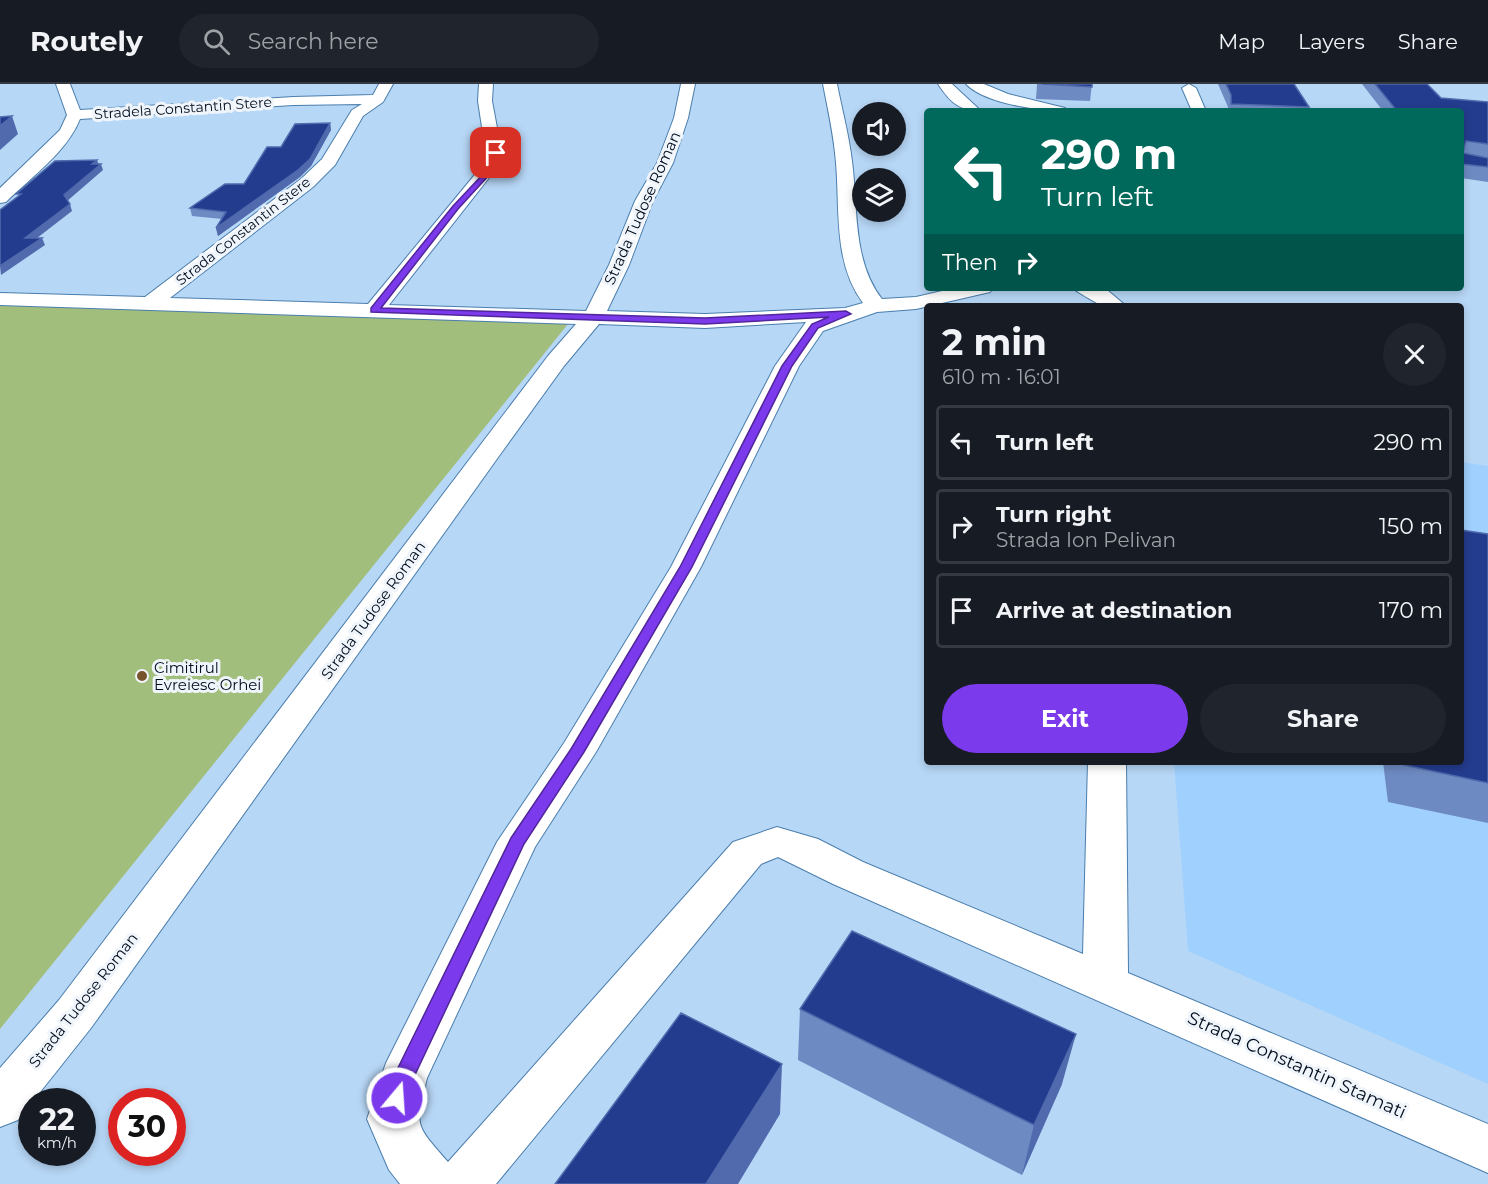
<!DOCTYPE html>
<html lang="en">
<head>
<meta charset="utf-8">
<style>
	body { margin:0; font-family:Montserrat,sans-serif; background:#20242c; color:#f1f3f6; height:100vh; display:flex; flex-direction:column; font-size:22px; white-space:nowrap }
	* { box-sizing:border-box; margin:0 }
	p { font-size:20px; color:#9ea1a6 }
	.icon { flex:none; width:33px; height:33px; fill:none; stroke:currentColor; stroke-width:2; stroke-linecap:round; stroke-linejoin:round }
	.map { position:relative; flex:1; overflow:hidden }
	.drawer { position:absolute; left:924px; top:219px; width:540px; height:462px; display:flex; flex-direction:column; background:#171b24; border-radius:6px; box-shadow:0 3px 9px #0003 }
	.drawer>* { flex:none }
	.hud { position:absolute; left:924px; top:24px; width:540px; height:183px; border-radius:6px; box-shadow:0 3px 9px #0003; background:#00695c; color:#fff; overflow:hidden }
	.fabs { position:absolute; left:852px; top:18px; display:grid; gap:12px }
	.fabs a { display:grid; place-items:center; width:54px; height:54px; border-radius:50%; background:#171b24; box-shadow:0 3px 9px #0003; font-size:30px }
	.speed { position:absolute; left:18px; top:1004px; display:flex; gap:12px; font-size:30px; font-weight:700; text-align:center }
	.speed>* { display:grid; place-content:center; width:78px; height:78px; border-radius:50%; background:#171b24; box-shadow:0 3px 9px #0003; line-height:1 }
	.speed small { font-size:15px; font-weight:400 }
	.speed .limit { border:9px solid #d22; background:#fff; color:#111 }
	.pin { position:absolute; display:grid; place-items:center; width:51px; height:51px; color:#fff; margin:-26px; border-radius:12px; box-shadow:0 3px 9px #0006 }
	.me { position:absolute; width:66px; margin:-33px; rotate:18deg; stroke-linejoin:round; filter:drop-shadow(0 0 4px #0008) }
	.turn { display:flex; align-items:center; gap:21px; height:126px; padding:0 18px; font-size:27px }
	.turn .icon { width:78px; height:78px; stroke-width:2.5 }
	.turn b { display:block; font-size:42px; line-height:51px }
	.then { display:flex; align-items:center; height:57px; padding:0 18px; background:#0003; gap:12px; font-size:22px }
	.round { display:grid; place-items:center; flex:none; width:63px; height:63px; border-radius:32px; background:#20242c }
	.overview { display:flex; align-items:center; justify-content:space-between; height:102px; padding:0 18px }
	h1 { font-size:36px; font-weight:700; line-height:45px }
	.action { display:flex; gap:12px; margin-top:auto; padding:12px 18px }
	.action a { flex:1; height:69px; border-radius:36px; background:#7c3aed; color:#fff; font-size:24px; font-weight:700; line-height:69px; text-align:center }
	.action a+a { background:#20242c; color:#f1f3f6 }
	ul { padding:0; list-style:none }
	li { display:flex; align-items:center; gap:18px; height:75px; margin:0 12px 9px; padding:0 6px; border:3px solid #363941; border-radius:6px }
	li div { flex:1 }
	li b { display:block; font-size:22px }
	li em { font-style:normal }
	header { display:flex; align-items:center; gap:36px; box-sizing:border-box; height:84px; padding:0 30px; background:#171b24; border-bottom:2px solid #363941 }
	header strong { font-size:28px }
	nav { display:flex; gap:33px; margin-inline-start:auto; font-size:21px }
	.search { width:420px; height:54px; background:#20242c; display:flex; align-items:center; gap:15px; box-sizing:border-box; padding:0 21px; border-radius:33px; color:#9ea1a6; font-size:22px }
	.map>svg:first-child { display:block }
	.built { fill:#a0d0fd }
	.green { fill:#a2be7c }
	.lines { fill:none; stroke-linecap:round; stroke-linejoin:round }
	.minor-casing { stroke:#4a7ead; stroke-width:2 }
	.minor { fill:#fff; fill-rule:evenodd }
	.wall { fill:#6e8ac2 }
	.shaded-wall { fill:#506aad }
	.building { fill:#243c8e; stroke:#506aad; stroke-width:1.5 }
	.route { fill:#7c3aed; stroke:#51269a; stroke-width:1.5 }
	.poi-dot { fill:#78542d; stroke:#eff5fa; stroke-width:2 }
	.labels { text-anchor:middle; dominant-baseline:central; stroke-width:6; stroke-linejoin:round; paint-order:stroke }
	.far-street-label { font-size:14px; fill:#000c1d; stroke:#eff5fa }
	.street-label { font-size:15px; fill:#000c1d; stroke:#eff5fa }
	.poi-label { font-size:15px; fill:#000c1d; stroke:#eff5fa; text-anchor:start }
	.near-street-label { font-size:18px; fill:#000c1d; stroke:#eff5fa }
</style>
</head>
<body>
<header>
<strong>Routely</strong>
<div class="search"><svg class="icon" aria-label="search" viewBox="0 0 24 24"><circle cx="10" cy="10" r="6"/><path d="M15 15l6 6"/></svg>Search here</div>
<nav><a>Map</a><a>Layers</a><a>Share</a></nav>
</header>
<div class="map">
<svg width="1488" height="1100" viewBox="0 0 1488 1100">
	<rect width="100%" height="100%" fill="#b7d7f6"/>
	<polygon class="built" points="1461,378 1488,382 1488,1000 1188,867 1174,678 1461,678"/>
	<polygon class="green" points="0,221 568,240 0,945"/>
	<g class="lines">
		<defs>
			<g id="minor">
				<path d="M56,0H70L80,26L293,13L373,11L379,0H393L383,18L363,32L335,81L313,103L170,214L368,220L487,76L478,17L479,0H493L492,17L503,76L389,221L586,227L609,181L635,117L657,79L674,34L681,0H695L688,34L673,79L653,117L629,181L607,227L705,230L845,224L863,219C833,179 840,125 836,79C834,52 828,26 823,0H837C842,26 849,51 852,77C858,122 852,177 882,215L916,213L955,204H993L990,208L916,225L877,228L823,247L799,282L701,483L596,668L535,763L427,994C415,1043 414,1039 448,1078L733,758L777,743L818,755L863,778L1083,870L1088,678H1126L1128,889L1488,1040V1089L833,800L778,773L761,780L496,1100H400L389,1086L367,1035L386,979L497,758L564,659L671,483L775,282L806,238L705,244L599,240L564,282L499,372L91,944L18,1036L0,1043V984L59,916L548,272L576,240L0,221V209L145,213L301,95L322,75L352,26L362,20L293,21L80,35C67,68 31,93 6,118L0,119V104L60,46L67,31Z"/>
				<path d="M938,0H952L981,27C959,27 950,18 938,0Z"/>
				<path d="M966,0H984L1008,10L1065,24L1067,27C1041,27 985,20 966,0Z"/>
				<polygon points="1189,0 1196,4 1206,27 1192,27 1182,4"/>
				<path d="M1073,204L1106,205L1126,222C1119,222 1107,224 1101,221C1098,220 1074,206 1073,204Z"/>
			</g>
		</defs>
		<use href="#minor" class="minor-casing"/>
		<use href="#minor" class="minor"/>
	</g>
	<g class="wall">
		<polygon points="1037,0 1092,0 1090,17 1036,15"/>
		<polygon points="1218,0 1294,0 1309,23 1308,27 1228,27 1228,23"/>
		<polygon points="1362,0 1427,0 1441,14 1488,18 1488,98 1461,94 1461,27 1383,27"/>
		<polygon points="330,39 331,46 311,82 300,93 218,152 216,144 222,135 192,132 190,124 244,100 281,63"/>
		<polygon points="1488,450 1488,739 1388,718 1383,678 1461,678"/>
		<polygon points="800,925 1062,1000 1022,1091 798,976"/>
	</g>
	<g class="shaded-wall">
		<polygon points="12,32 18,50 0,66 0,42"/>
		<polygon points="330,39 331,46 311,82 300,93 218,152 216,144"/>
		<polygon points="97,76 99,81 101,80 103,86 66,118 64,111 92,80"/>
		<polygon points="70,120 72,127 28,161 25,154"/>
		<polygon points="42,154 45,161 1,191 0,182"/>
		<polygon points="1076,950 1062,1000 1022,1091 1034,1041"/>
		<polygon points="782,980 780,1030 738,1100 706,1100"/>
	</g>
	<g class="building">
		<polygon points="1042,0 1092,0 1092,3"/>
		<polygon points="1226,0 1294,0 1309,23 1231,20 1231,11"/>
		<polygon points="1375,0 1427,0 1441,14 1488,18 1488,60 1466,57 1463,69 1488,74 1488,83 1461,80 1461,27 1397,27"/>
		<polygon points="12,32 0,42 0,33"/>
		<polygon points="330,39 310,75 298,86 216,144 226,128 190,124 225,100 244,100 267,63 281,63 295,40"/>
		<polygon points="97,76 92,80 101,80 64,111 70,120 25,154 42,154 0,182 0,126 21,110 16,110 55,77"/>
		<polygon points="1461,446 1488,450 1488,699 1404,681 1403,678 1461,678"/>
		<polygon points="852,847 1076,950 1034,1041 800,925"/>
		<polygon points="681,929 782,980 706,1100 555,1100"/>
	</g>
	<polygon class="route" points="496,67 499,69 499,76 491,89 458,125 381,224 705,234 846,227 851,230 818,244 792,282 692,483 584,668 524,760 413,995 405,1021 397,1024 390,1021 387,1014 393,994 511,754 571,665 680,483 782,282 812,240 829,233 705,240 371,228 371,224 453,122 486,87"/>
	<circle class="poi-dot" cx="142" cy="592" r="6"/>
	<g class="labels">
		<g class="far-street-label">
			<text transform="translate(183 24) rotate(-4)">Stradela Constantin Stere</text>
			<text transform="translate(243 147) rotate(-38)">Strada Constantin Stere</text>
		</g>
		<g class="street-label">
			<text transform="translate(642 124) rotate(-66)">Strada Tudose Roman</text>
			<text transform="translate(373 526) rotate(-54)">Strada Tudose Roman</text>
			<text transform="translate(83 916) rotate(-52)">Strada Tudose Roman</text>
		</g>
		<g class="poi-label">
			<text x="154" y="583">Cimitirul<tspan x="154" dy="17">Evreiesc Orhei</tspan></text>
		</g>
		<g class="near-street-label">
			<text transform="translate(1297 981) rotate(24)">Strada Constantin Stamati</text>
		</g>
	</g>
</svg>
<div class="fabs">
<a><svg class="icon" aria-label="sound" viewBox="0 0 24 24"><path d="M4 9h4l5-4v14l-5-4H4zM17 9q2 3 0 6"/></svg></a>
<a><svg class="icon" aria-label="layers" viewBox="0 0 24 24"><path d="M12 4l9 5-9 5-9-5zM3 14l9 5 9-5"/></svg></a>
</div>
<div class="speed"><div>22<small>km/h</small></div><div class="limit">30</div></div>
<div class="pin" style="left:496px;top:69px;background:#d93025"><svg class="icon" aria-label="arrive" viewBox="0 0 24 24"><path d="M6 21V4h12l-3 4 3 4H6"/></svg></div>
<svg class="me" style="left:397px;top:1014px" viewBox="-20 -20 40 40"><circle r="17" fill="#7c3aed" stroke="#fff" stroke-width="3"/><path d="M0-11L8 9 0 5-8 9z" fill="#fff"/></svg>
<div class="hud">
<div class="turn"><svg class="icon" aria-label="left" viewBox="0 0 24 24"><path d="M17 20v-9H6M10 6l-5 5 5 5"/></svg><div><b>290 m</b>Turn left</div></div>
<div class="then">Then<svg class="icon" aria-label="right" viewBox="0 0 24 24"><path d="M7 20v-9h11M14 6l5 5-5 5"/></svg></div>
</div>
<section class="drawer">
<div class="overview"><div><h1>2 min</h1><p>610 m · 16:01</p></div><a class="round"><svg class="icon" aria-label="close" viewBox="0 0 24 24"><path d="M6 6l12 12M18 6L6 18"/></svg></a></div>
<ul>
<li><svg class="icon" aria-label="left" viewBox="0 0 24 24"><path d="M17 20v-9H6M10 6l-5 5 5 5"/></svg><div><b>Turn left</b></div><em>290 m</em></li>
<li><svg class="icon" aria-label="right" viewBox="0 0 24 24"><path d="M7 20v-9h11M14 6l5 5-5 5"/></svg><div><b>Turn right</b><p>Strada Ion Pelivan</p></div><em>150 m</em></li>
<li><svg class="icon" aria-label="arrive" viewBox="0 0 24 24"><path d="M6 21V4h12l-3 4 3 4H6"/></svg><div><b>Arrive at destination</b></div><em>170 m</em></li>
</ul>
<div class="action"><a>Exit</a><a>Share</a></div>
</section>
</div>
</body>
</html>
